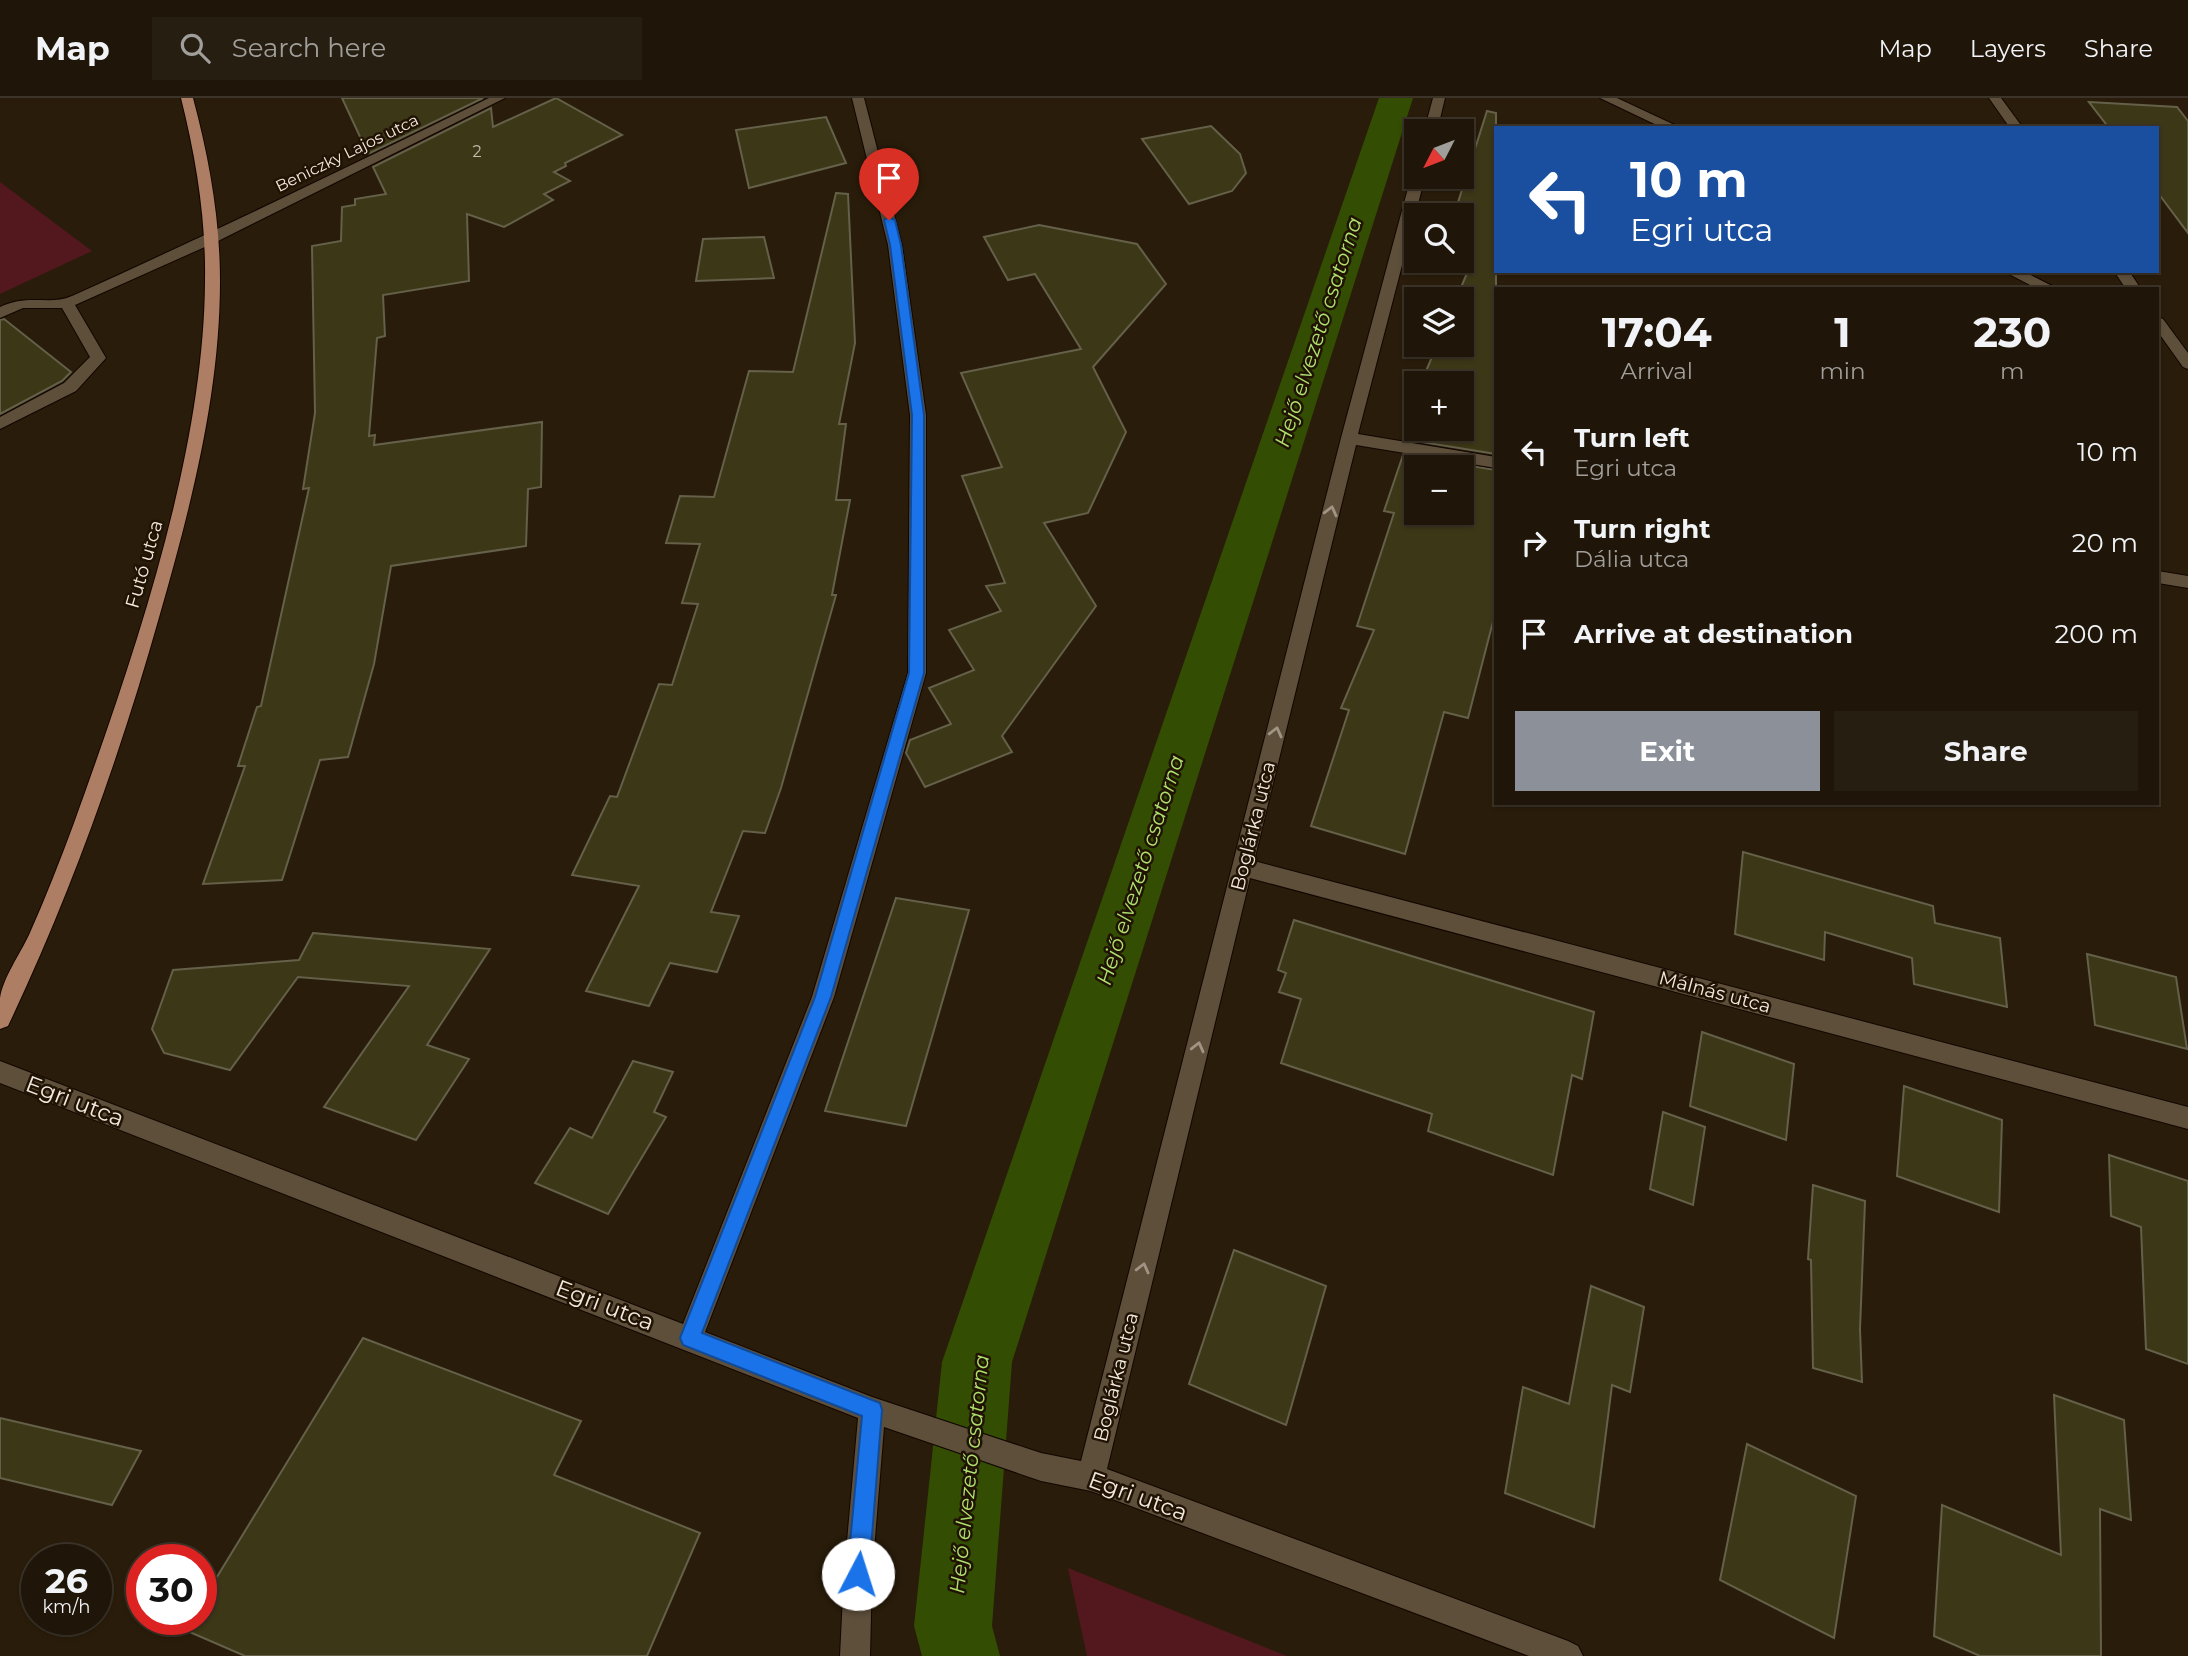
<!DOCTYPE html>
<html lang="en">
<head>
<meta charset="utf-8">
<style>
	body { margin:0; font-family:Montserrat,sans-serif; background:#271e12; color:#f1f3f6; height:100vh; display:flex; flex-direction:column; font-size:26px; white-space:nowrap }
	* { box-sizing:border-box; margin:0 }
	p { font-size:23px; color:#a19f9c }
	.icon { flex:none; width:38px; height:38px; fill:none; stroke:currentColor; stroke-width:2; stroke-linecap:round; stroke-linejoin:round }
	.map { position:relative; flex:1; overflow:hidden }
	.drawer { position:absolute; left:1494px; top:189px; width:665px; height:518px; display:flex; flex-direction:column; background:#1f1508; border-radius:0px; box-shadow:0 2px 5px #0004,0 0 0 2px #3c3429 }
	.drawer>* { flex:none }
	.banner { position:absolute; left:1494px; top:28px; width:665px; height:147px; border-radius:0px; box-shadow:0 2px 5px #0004,0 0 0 2px #3c3429; background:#1a4fa0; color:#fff; overflow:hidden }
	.needle { width:46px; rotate:228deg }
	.controls { position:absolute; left:1404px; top:21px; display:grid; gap:14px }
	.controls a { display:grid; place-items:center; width:70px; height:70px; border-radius:0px; background:#1f1508; box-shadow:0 2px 5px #0004,0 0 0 2px #3c3429; font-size:35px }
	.speed { position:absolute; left:21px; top:1446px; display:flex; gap:14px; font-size:35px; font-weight:700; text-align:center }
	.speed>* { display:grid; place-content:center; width:91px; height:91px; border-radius:50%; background:#1f1508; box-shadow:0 2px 5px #0004,0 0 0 2px #3c3429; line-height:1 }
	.speed small { font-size:18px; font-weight:400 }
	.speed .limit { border:10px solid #d22; background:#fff; color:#111 }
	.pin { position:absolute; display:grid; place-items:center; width:60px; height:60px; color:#fff; margin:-72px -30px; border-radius:50% 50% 50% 0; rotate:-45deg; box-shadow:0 0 7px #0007 }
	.pin .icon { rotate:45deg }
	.me { position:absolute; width:77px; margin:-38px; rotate:5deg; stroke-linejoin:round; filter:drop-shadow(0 0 5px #0008) }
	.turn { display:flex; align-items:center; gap:24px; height:147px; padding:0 21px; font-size:32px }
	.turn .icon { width:91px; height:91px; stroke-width:2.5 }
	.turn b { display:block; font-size:49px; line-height:60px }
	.eta { display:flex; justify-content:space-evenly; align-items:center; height:119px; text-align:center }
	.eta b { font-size:42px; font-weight:700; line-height:49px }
	.action { display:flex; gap:14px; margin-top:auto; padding:14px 21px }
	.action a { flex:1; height:80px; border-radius:0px; background:#8c9099; color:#fff; font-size:28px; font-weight:700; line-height:80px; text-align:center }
	.action a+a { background:#271e12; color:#f1f3f6 }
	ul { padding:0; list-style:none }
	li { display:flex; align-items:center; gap:21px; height:91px; padding:0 21px }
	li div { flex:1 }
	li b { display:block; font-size:26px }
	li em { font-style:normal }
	header { display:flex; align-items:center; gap:42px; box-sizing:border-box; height:98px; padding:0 35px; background:#1f1508; border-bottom:2px solid #3c3429 }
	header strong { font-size:33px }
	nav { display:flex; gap:38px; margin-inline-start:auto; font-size:24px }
	.search { width:490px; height:63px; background:#271e12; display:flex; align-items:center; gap:18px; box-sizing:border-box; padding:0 24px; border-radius:0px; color:#a19f9c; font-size:26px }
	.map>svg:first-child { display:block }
	.green { fill:#52181e }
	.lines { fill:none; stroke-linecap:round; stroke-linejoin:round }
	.canal { fill:#334d02; fill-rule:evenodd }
	.building { fill:#3c3716; stroke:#646049; stroke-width:2; fill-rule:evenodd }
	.minor-casing { stroke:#120600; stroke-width:2 }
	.major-casing { stroke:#120600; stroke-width:2 }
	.minor { fill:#5e4f3b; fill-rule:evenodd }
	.major { fill:#ad7e64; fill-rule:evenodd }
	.oneway { stroke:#a19484 }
	.route { fill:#1a73e8; stroke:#114b97; stroke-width:2 }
	.labels { text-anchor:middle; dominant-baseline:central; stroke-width:5; stroke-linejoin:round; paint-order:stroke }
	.number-label { font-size:16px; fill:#c4bcac }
	.far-street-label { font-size:16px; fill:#f2e9de; stroke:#201303 }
	.street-label { font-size:19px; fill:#f2e9de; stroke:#201303 }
	.water-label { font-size:21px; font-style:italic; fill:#afe16e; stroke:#201303 }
	.near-street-label { font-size:23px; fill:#f2e9de; stroke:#201303 }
</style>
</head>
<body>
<header>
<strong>Map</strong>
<div class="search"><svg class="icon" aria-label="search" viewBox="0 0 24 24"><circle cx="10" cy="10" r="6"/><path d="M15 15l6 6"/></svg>Search here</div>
<nav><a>Map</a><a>Layers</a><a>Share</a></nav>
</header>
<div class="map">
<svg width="2188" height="1558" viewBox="0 0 2188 1558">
	<rect width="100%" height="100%" fill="#291c0a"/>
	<g class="green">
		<polygon points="0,84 92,153 0,196"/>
		<polygon points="1068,1470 1287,1558 1087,1558"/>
	</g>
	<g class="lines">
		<polygon class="canal" points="1379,0 1413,0 1012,1264 992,1528 1000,1558 922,1558 914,1528 942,1264"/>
	</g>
	<g class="building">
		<polygon points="342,0 483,0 368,56"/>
		<polygon points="556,0 622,37 565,65 566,68 554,74 570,83 544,96 553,102 504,129 467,116 469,183 383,197 385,238 377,240 369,338 375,337 374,347 542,324 541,389 528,391 526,448 391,468 374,566 348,659 320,662 282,782 203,786 245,668 238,668 257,609 261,608 309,390 303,391 315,315 312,148 341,143 342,109 355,107 355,101 386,96 373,69 491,10 493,29"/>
		<polygon points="2089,4 2177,9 2188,23 2188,135 2158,95 2158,30 2109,30"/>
		<polygon points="1487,13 1496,15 1496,356 1409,342 1416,322 1416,331 1461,331 1461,285 1421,285 1437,247 1461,247 1461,201 1456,201 1468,173 1437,169 1439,163 1461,163 1461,117 1454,117"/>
		<polygon points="826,19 846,65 749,90 736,32"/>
		<polygon points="1211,28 1240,56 1246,75 1232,93 1189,106 1142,41"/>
		<polygon points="836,95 848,96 855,245 839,326 846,326 836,402 850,402 832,497 836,497 781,690 765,735 743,733 711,814 739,818 717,874 670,865 649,908 586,893 639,788 572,777 610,698 617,699 659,586 672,587 698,506 682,505 700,446 666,445 680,398 714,399 749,273 793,274"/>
		<polygon points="1039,127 1137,146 1166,186 1093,269 1126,334 1088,415 1044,425 1096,508 1002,638 1012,654 925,689 906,655 910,642 951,626 929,590 974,572 949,532 1001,513 986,488 1005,485 962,378 1002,369 961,275 1081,251 1035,176 1008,182 984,139"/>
		<polygon points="764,139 774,180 696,183 703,141"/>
		<polygon points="4,221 71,274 62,283 0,316 0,222"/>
		<path d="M1403,357L1496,372V512L1468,620L1444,614L1405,756L1311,728L1349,612L1341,610L1374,532L1357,528L1394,415L1384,413ZM1416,369H1461V415H1416Z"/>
		<polygon points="1743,754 1933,808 1935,825 2000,840 2007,909 1914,886 1912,860 1825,834 1824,862 1735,836"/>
		<polygon points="896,800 969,812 906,1028 825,1013"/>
		<polygon points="1294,822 1594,914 1582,981 1572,977 1553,1077 1428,1033 1432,1016 1281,965 1301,901 1279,894 1286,875 1278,872"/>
		<polygon points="313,835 490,851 427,947 469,961 416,1042 324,1009 409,888 298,879 230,972 164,955 152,931 173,872 299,862"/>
		<polygon points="2087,856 2176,879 2187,951 2095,927"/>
		<polygon points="1702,934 1794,966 1786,1042 1690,1008"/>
		<polygon points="633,963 673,974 654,1014 666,1019 608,1116 535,1085 570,1030 592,1040"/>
		<polygon points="1904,988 2002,1022 1999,1114 1897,1078"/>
		<polygon points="1663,1014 1705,1029 1693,1107 1650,1091"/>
		<polygon points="2109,1057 2188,1083 2188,1266 2146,1251 2141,1129 2111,1118"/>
		<polygon points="1813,1087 1865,1103 1860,1231 1862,1284 1813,1270 1811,1162 1808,1161"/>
		<polygon points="1234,1152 1326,1188 1286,1327 1189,1286"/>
		<polygon points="1591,1188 1644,1209 1630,1294 1612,1287 1594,1429 1505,1395 1523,1289 1569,1306"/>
		<polygon points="363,1240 581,1323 554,1377 700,1435 647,1558 245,1558 185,1532 192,1521 201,1521 201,1505"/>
		<polygon points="2054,1297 2124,1322 2131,1422 2100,1411 2101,1558 1980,1558 1934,1538 1942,1407 2061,1457"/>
		<polygon points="0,1320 141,1353 112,1407 0,1380"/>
		<polygon points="1747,1346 1856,1398 1834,1540 1720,1482"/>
	</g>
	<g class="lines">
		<defs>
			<g id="minor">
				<path d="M489,0H505L216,144L75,207L106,260L76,293L0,331V319L64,285L90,259L62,210H23L0,220V209C29,195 49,208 72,198C212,135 350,68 489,0Z"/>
				<polygon points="852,0 864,0 902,147 926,317 926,575 834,899 705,1234 872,1299 1041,1355 1081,1363 1341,340 1411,79 1416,75 1416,79 1425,79 1358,336 1496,359 1496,370 1356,347 1254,763 2188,1009 2188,1031 1250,780 1107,1371 1568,1543 1578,1548 1583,1558 1529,1558 1091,1393 1041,1383 884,1329 872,1477 870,1558 840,1558 844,1477 858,1320 0,985 0,963 683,1226 812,899 908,575 910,317 888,147"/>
				<polygon points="1433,0 1445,0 1437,33 1424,33"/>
				<polygon points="1600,0 1617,0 1681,30 1663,30"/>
				<polygon points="1989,0 2001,0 2023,30 2010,30"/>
				<polygon points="2003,173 2023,173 2058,191 2038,191"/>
				<polygon points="2114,173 2129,173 2141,191 2126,191"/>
				<polygon points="2158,219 2163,221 2188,255 2188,271 2183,269 2158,234"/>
				<polygon points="2158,473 2188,478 2188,490 2158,485"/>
			</g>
			<path id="major" d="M181,0H193C209,60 220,120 220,183C220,296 191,408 160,516C120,658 71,795 8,928L0,931C0,921 0,910 0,900C3,880 20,856 29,837C45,801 60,763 74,725C133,561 204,357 205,183C206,120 196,60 181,0Z"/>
		</defs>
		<use href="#minor" class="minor-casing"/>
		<use href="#major" class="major-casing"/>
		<use href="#minor" class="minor"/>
		<use href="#major" class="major"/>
	</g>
	<defs><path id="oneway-chevron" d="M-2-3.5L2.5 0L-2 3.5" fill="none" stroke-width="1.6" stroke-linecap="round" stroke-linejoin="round" transform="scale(1.75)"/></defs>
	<g class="oneway">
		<use href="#oneway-chevron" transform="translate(1331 413) rotate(-76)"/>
		<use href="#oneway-chevron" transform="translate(1276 634) rotate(-76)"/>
		<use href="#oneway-chevron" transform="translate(1198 949) rotate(-76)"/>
		<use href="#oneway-chevron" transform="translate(1143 1170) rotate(-76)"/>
	</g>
	<polygon class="route" points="889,119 895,122 901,147 924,317 924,575 831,899 702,1235 880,1305 882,1312 869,1476 865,1484 858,1487 850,1484 847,1476 862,1318 683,1247 680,1240 815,899 909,575 912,317 890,147 884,122"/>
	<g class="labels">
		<g class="number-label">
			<text x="477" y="53">2</text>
		</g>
		<g class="far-street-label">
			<text transform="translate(347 55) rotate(-26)">Beniczky Lajos utca</text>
		</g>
		<g class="street-label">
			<text transform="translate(144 466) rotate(-74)">Futó utca</text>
			<text transform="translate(1253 728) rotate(-76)">Boglárka utca</text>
			<text transform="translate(1715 894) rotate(15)">Málnás utca</text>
			<text transform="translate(1116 1279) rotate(-76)">Boglárka utca</text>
		</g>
		<g class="water-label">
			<text transform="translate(1318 234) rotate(-72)">Hejő elvezető csatorna</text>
			<text transform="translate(1140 772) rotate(-72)">Hejő elvezető csatorna</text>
			<text transform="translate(969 1376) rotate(-84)">Hejő elvezető csatorna</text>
		</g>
		<g class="near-street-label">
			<text transform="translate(75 1003) rotate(21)">Egri utca</text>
			<text transform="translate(605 1207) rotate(21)">Egri utca</text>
			<text transform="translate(1138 1398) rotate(20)">Egri utca</text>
		</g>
	</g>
</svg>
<div class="controls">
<a><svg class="needle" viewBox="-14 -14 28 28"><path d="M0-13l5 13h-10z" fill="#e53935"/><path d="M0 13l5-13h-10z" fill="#a19f9c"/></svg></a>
<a><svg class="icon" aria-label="search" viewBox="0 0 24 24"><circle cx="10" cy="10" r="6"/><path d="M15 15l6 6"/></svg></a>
<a><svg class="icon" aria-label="layers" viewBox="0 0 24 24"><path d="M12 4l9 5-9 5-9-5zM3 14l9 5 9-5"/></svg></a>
<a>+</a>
<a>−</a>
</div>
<div class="speed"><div>26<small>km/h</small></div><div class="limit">30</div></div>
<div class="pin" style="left:889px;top:122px;background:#d93025"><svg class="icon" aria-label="arrive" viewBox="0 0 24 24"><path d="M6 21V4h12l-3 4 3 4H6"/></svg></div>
<svg class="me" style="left:858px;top:1476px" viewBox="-20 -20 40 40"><circle r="19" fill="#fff"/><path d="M0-13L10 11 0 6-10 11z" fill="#1a73e8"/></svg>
<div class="banner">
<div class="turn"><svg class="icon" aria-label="left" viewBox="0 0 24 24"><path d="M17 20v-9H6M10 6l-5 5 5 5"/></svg><div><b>10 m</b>Egri utca</div></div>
</div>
<section class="drawer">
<div class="eta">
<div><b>17:04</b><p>Arrival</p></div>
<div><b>1</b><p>min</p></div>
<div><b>230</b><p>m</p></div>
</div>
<ul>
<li><svg class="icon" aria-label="left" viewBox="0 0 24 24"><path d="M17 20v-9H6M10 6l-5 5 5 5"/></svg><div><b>Turn left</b><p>Egri utca</p></div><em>10 m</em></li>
<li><svg class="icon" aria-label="right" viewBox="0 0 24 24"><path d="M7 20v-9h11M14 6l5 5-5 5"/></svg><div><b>Turn right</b><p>Dália utca</p></div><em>20 m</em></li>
<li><svg class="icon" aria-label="arrive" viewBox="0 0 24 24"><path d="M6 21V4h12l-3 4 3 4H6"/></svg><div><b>Arrive at destination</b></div><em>200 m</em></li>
</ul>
<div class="action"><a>Exit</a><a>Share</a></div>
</section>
</div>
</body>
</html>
